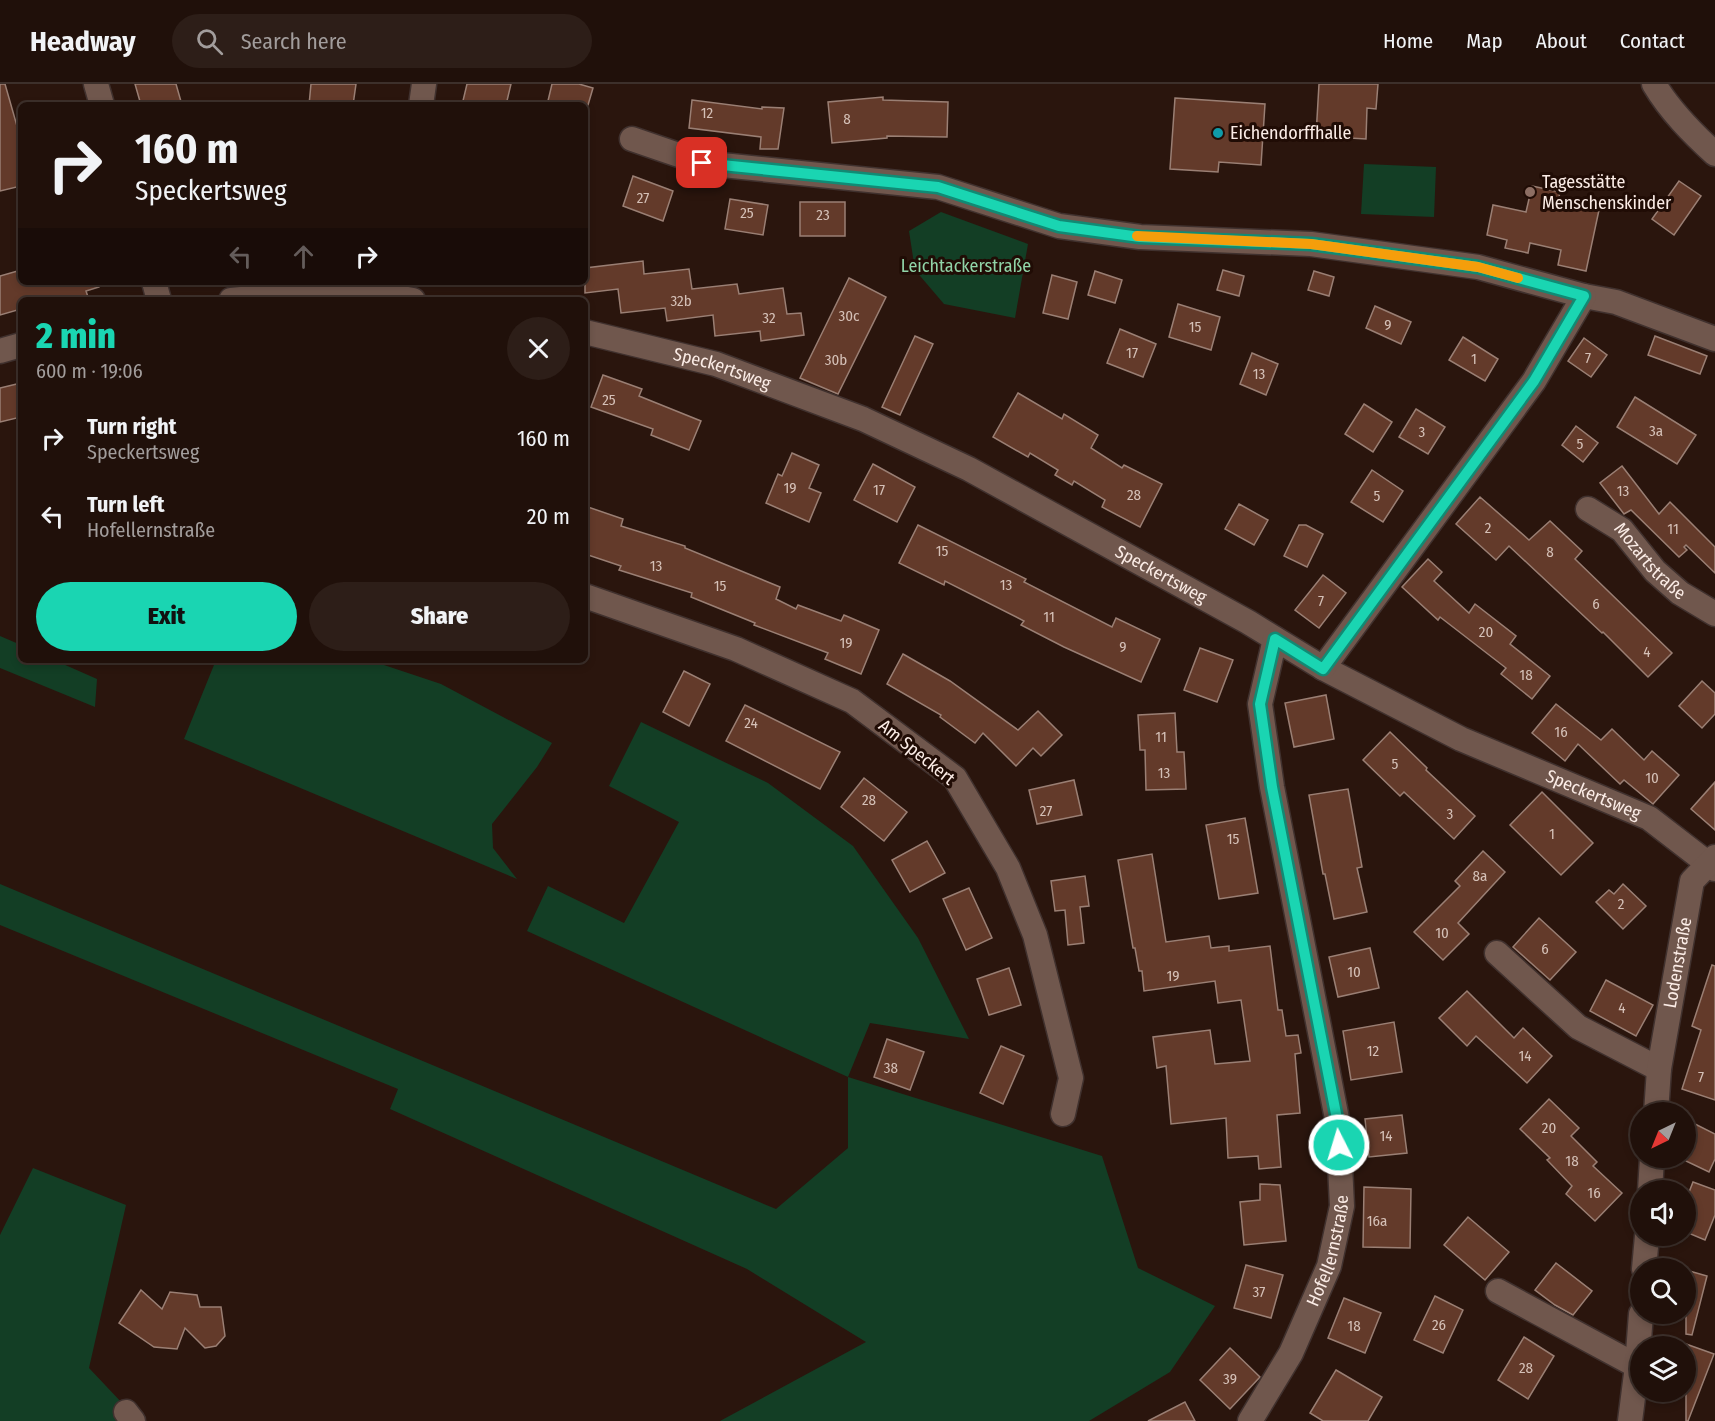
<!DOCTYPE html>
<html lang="en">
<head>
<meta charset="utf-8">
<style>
	body { margin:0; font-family:"Fira Sans Condensed",sans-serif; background:#2d1e18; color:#f1f3f6; height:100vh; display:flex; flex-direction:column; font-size:22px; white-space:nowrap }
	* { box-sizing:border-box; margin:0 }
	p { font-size:20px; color:#a29d9c }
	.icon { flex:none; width:33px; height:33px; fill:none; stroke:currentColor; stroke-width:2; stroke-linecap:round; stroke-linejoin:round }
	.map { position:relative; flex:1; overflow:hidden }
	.side { position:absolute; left:18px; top:213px; width:570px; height:366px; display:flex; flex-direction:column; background:#20100a; border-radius:9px; box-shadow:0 3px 9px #0003,0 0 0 2px #3d302b }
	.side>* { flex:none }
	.banner { position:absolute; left:18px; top:18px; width:570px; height:183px; border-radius:9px; box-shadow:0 3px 9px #0003,0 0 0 2px #3d302b; background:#20100a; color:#f1f3f6; overflow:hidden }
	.needle { width:39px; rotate:223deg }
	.tools { position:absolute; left:1630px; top:1018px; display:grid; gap:12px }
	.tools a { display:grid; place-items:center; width:66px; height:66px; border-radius:50%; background:#20100a; box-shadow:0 3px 9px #0003,0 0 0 2px #3d302b; font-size:30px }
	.pin { position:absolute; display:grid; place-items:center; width:51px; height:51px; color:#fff; margin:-26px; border-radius:12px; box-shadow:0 3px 9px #0006 }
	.me { position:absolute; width:66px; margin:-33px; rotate:355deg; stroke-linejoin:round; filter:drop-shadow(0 0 4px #0008) }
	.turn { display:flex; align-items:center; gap:21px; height:126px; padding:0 18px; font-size:27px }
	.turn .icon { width:78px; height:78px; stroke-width:2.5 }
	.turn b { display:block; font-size:42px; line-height:51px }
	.lanes { display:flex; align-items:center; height:57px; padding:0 18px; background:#0003; justify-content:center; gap:30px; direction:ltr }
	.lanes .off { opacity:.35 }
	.round { display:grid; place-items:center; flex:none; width:63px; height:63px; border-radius:32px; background:#2d1e18 }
	.summary { display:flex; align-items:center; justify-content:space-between; height:102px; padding:0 18px }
	h1 { font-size:36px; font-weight:800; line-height:45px; color:#1ad5b2 }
	.action { display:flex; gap:12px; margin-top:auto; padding:12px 18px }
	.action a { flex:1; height:69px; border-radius:36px; background:#1ad5b2; color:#111; font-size:24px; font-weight:800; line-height:69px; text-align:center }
	.action a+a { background:#2d1e18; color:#f1f3f6 }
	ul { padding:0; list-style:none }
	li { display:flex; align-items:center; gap:18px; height:78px; padding:0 18px }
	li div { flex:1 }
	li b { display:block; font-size:22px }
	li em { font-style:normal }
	header { display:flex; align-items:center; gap:36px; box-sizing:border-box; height:84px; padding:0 30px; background:#20100a; border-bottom:2px solid #3d302b }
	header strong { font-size:28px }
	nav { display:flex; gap:33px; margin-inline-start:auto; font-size:21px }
	.search { width:420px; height:54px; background:#2d1e18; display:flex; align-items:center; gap:15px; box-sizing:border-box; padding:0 21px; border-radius:33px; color:#a29d9c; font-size:22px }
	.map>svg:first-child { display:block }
	.green { fill:#133e25 }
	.building { fill:#633a2a; stroke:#9a7f74; stroke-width:1.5 }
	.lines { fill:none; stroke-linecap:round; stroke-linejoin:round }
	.street-casing { stroke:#40312e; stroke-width:27 }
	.street { stroke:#70574d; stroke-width:24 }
	.route-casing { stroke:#118a74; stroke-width:15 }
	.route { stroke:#1ad5b2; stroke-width:10 }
	.slow { stroke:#f59e0b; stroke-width:10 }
	.culture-dot { fill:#0f9aa8; stroke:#200c05; stroke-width:2 }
	.education-dot { fill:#8d6e63; stroke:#200c05; stroke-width:2 }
	.labels { text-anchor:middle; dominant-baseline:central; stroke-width:6; stroke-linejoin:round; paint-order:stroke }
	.number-label { font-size:15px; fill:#d5c0b7 }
	.poi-label { font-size:18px; fill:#fbece6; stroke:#200c05; text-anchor:start }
	.park-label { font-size:18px; fill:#91d5a8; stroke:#200c05 }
	.street-label { font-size:18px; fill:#fbece6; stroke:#200c05 }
</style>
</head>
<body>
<header>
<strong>Headway</strong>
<div class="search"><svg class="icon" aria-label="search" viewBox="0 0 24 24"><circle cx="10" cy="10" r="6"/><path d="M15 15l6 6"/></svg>Search here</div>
<nav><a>Home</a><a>Map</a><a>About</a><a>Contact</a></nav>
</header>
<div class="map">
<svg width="1715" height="1337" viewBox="0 0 1715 1337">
	<rect width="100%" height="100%" fill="#2a150d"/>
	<g class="green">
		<polygon points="1364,80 1436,83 1434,133 1361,130"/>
		<polygon points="941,128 1028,160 1015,234 944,220 915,186 909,147"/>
		<polygon points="0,552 21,561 21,576 54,576 97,595 95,623 0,584"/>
		<polygon points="216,576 369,576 441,600 552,659 537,683 492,740 493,764 517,795 184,655"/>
		<polygon points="641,638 768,699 853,762 918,854 969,955 870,939 848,993 1102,1072 1138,1184 1215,1222 1170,1288 1089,1337 720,1337 866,1258 747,1185 390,1025 398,1005 0,841 0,800 776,1125 848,1064 848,993 527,847 548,802 624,839 679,738 609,702"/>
		<polygon points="33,1084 126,1121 89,1284 139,1337 0,1337 0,1151"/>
	</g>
	<g class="building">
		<polygon points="0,0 5,0 21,56 21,102 0,107"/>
		<polygon points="135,0 176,0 182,21 141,21"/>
		<polygon points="311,0 356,0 353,21 309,21"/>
		<polygon points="467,0 511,0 506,21 462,21"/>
		<polygon points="552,0 579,0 593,4 588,21 547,21"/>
		<polygon points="1319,0 1378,0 1376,25 1367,24 1366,55 1316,52"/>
		<polygon points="883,13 883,16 948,18 947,53 887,52 887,54 832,59 828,18"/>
		<polygon points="1175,14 1265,20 1261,81 1219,78 1218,88 1170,85"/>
		<polygon points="692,16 762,25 762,23 784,24 778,65 760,65 761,53 689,44"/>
		<polygon points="633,92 673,107 663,137 623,122"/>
		<polygon points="1679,97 1701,112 1674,151 1652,135"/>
		<polygon points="1532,102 1560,108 1558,118 1599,126 1586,187 1558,181 1561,166 1530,159 1528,169 1505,164 1507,156 1487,151 1493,121 1526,128"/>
		<polygon points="730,115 768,121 763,151 725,145"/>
		<rect x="800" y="118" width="45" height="34"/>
		<polygon points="643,177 644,190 689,185 692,205 737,200 739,210 783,204 787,230 801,229 804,251 761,257 760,247 715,252 713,231 667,237 665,224 621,229 618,205 585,209 585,184"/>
		<polygon points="21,186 21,198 98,198 99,203 86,207 89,216 68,216 67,212 53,216 21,216 21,225 0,231 0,192"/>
		<polygon points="1223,186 1244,192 1239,212 1217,206"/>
		<polygon points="1095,187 1122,196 1115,219 1088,211"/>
		<polygon points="1314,187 1334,193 1329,212 1308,206"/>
		<polygon points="1052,191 1077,198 1068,235 1043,229"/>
		<polygon points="849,194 886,213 838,310 800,294"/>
		<polygon points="1178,220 1220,233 1211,266 1169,253"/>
		<polygon points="1375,222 1411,238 1401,260 1366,244"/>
		<polygon points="1120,245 1156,260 1143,293 1107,279"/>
		<polygon points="915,252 933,260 900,331 882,323"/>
		<polygon points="1655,252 1707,272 1700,290 1648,271"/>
		<polygon points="1463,253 1498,275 1485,297 1449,276"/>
		<polygon points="1584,254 1607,271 1591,293 1568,277"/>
		<polygon points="1252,269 1278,280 1266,311 1240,300"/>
		<polygon points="603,291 642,305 639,312 701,337 689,366 651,351 653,345 591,323"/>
		<polygon points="21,299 21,333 0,338 0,304"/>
		<polygon points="1018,309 1062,335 1064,330 1098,351 1091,364 1122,384 1124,381 1162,400 1140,443 1102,423 1105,416 1074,397 1072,401 1055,391 1058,386 1030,369 1028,373 993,353"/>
		<polygon points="1635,313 1696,351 1677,380 1617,343"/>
		<polygon points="1364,320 1392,338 1373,368 1345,350"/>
		<polygon points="1416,325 1445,343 1428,370 1399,353"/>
		<polygon points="1576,342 1598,359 1583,378 1562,361"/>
		<polygon points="792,369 819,381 809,404 821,409 809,438 766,419 778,390 782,392"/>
		<polygon points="873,380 915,403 897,438 854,416"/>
		<polygon points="1622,382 1659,430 1670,418 1715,463 1715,489 1686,461 1684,463 1687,466 1679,473 1631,426 1624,430 1600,399"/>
		<polygon points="1372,386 1403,407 1383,438 1351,418"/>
		<polygon points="1480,413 1529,456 1550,437 1582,467 1575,475 1672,569 1648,593 1603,548 1602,549 1509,462 1496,476 1456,440"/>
		<polygon points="1239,420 1268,436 1254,461 1225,445"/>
		<polygon points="585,422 623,435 621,442 685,462 685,464 780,503 776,515 796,525 798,521 841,537 844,531 879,546 861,590 825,575 828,569 754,541 755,539 691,513 692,509 619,486 621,482 585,470"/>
		<polygon points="918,441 1026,495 1024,498 1112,543 1116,534 1160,555 1141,598 1064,563 1021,541 1024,537 945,497 944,501 899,479"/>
		<polygon points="1299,441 1306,441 1323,450 1307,483 1284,472"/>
		<polygon points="1428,475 1442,488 1434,497 1469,529 1475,520 1516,552 1510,560 1550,592 1532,615 1501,590 1506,584 1440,533 1438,536 1402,503"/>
		<polygon points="1323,491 1346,509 1319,544 1295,526"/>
		<polygon points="1200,564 1233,576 1217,618 1184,606"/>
		<polygon points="903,570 950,597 1018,646 1038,627 1062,651 1041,672 1033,664 1016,682 983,649 975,659 940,633 941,631 887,600"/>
		<polygon points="684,587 710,600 689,642 663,628"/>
		<polygon points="1702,597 1715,609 1715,630 1702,644 1679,622"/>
		<polygon points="1326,611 1334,655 1294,663 1285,619"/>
		<polygon points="1556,620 1601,656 1612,645 1644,676 1652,667 1679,691 1653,720 1624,696 1620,700 1578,660 1565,677 1532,649"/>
		<polygon points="745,621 840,668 820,705 726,657"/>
		<polygon points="1175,629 1177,668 1184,668 1186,705 1146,706 1145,666 1140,666 1138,631"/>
		<polygon points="1390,648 1427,684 1426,686 1475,732 1454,755 1404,708 1400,712 1363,676"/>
		<polygon points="864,694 907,728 884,757 841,723"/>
		<polygon points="1074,696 1082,731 1037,740 1029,706"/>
		<polygon points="1715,698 1715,746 1691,725"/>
		<polygon points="1348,705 1362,783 1357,784 1367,828 1334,835 1325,790 1323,790 1309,711"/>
		<polygon points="1542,708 1593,759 1561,791 1510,741"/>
		<polygon points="1245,734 1258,809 1219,815 1206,741"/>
		<polygon points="927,757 945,789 910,808 892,776"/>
		<polygon points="1483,767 1505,788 1458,839 1469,850 1443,876 1414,848 1460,802 1455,797"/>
		<polygon points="1152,770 1166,858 1209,852 1211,864 1229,862 1229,867 1270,862 1278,926 1282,926 1286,952 1298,951 1301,969 1295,970 1300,1029 1277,1031 1281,1083 1259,1085 1258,1072 1228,1074 1226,1034 1171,1040 1166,982 1157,984 1153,953 1210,946 1215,980 1250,977 1241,916 1218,919 1215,897 1144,907 1142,887 1139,887 1135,864 1133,864 1118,776"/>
		<polygon points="1085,792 1089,822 1080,823 1084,859 1068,861 1065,826 1055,827 1051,797"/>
		<polygon points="1623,800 1646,822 1623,845 1596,818 1609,806 1614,810"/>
		<polygon points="969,804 992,854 966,866 943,815"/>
		<polygon points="1539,834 1576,868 1550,896 1513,863"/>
		<polygon points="1370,864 1379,904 1338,913 1329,873"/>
		<polygon points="1712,881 1715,882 1715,1016 1682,1005 1701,946 1692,942"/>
		<polygon points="1009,884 1021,921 989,931 977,895"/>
		<polygon points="1606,896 1653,921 1636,952 1590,927"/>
		<polygon points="1467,907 1514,954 1523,944 1552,972 1527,999 1476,952 1467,962 1439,934"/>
		<polygon points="1394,938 1402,988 1351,996 1343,947"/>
		<polygon points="887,955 924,968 910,1006 874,993"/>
		<polygon points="1001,962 1024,972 1003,1020 980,1009"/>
		<polygon points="1549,1015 1579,1044 1571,1052 1597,1078 1593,1082 1622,1109 1595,1137 1566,1110 1572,1102 1547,1076 1550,1074 1520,1045"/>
		<polygon points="1402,1031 1407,1069 1369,1073 1365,1035"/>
		<polygon points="1695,1040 1715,1050 1715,1075 1709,1088 1686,1077 1686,1059"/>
		<polygon points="1693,1098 1715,1106 1715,1131 1705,1156 1686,1148 1686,1116"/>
		<polygon points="1260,1100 1280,1101 1286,1157 1244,1161 1240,1118 1260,1116"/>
		<polygon points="1364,1103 1411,1105 1410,1164 1363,1163"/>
		<polygon points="1468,1133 1509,1168 1485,1196 1444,1161"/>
		<polygon points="1556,1179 1592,1207 1573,1231 1555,1221 1535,1206"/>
		<polygon points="1246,1181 1283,1191 1271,1234 1234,1224"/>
		<polygon points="1686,1186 1707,1192 1692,1251 1686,1250"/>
		<polygon points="141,1206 162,1225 170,1208 197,1211 200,1223 221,1223 225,1252 216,1262 205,1264 185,1244 177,1265 154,1263 119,1239"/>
		<polygon points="1435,1212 1463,1226 1443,1269 1414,1256"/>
		<polygon points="1344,1214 1381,1229 1365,1269 1328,1254"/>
		<polygon points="1524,1253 1554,1272 1528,1315 1498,1296"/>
		<polygon points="1686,1260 1714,1270 1688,1337 1686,1337"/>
		<polygon points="1230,1264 1260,1293 1230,1325 1200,1296"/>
		<polygon points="1336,1286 1382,1313 1368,1337 1323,1337 1310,1329"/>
		<polygon points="1185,1318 1195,1337 1148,1337"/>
	</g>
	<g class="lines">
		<defs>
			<g id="street">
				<polyline points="96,0 102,21"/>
				<path d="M1654,0C1670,27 1692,49 1715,70"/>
				<polyline points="421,21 424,0"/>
				<polyline points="632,55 702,79 938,103 1059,142 1140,153 1311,160 1478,183 1584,212 1616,218 1715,255"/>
				<polyline points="154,198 159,216"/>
				<polyline points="231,216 273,212 402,214 413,216"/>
				<path id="s1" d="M585,248L716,280L863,335L969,385L1248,538L1323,584L1461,655L1649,734L1715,785"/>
				<polyline points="0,267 21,261"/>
				<path id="s2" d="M1588,425L1622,446L1655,487L1680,509L1715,530"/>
				<polyline points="585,512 736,565 852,617 955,694 1008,784 1035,851 1071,994 1063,1030"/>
				<polyline points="1323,584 1534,297 1584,212"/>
				<polyline points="1497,869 1578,943 1659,985"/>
				<path id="s3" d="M1656,1029L1659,985L1692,797L1715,773"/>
				<polyline points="1650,1107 1652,1074"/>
				<polyline points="1644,1185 1647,1152"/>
				<polyline points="1498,1207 1637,1282"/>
				<polyline points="126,1328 133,1337"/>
				<path id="s4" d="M1250,1337L1291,1269L1329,1182L1342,1122L1338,1040L1272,703L1260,620L1275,555"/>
				<polyline points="1630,1337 1637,1282 1641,1230"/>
			</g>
		</defs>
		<use href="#street" class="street-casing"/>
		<use href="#street" class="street"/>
	</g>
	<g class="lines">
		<defs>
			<polyline id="route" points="702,79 938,103 1059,142 1140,153 1311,160 1478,183 1584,212 1534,297 1323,585 1275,555 1260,620 1272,703 1330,999 1338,1040 1339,1061"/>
		</defs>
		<use href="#route" class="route-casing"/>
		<use href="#route" class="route"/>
		<polyline class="slow" points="1137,152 1311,160 1478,183 1518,194"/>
	</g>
	<circle class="culture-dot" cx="1218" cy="49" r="6"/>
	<circle class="education-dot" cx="1530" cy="108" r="6"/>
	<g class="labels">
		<g class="number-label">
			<text x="707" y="29">12</text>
			<text x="847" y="35">8</text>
			<text x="643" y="114">27</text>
			<text x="747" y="129">25</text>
			<text x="823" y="131">23</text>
			<text x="681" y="217">32b</text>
			<text x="849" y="232">30c</text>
			<text x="769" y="234">32</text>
			<text x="1388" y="241">9</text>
			<text x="1195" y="243">15</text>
			<text x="1132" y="269">17</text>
			<text x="1588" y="274">7</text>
			<text x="1474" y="275">1</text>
			<text x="836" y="276">30b</text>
			<text x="1259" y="290">13</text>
			<text x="609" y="316">25</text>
			<text x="1656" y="347">3a</text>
			<text x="1422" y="348">3</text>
			<text x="1580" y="360">5</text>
			<text x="790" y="404">19</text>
			<text x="879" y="406">17</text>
			<text x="1623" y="407">13</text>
			<text x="1134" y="411">28</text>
			<text x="1377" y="412">5</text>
			<text x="1488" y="444">2</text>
			<text x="1673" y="445">11</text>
			<text x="942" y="467">15</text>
			<text x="1550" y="468">8</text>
			<text x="656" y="482">13</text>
			<text x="1006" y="501">13</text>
			<text x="720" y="502">15</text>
			<text x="1321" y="517">7</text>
			<text x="1596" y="520">6</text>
			<text x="1049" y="533">11</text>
			<text x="1486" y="548">20</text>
			<text x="846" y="559">19</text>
			<text x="1123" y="563">9</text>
			<text x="1647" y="568">4</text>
			<text x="1526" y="591">18</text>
			<text x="751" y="639">24</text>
			<text x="1561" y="648">16</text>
			<text x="1161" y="653">11</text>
			<text x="1395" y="680">5</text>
			<text x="1164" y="689">13</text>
			<text x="1652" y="694">10</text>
			<text x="869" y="716">28</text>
			<text x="1046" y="727">27</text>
			<text x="1450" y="730">3</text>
			<text x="1552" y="750">1</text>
			<text x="1233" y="755">15</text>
			<text x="1480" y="792">8a</text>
			<text x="1621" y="820">2</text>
			<text x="1442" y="849">10</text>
			<text x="1545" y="865">6</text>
			<text x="1354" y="888">10</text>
			<text x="1173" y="892">19</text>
			<text x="1622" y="924">4</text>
			<text x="1373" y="967">12</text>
			<text x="1525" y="972">14</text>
			<text x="891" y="984">38</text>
			<text x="1701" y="993">7</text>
			<text x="1549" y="1044">20</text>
			<text x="1386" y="1052">14</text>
			<text x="1572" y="1077">18</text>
			<text x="1594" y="1109">16</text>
			<text x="1377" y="1137">16a</text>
			<text x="1259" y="1208">37</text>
			<text x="1439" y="1241">26</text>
			<text x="1354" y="1242">18</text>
			<text x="1526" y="1284">28</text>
			<text x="1230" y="1295">39</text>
		</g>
		<g class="poi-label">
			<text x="1230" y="49">Eichendorffhalle</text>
			<text x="1542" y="98">Tagesstätte<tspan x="1542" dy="21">Menschenskinder</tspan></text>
		</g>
		<g class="park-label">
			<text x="966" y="182">Leichtackerstraße</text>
		</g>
		<g class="street-label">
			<text stroke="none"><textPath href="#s1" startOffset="142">Speckertsweg</textPath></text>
			<text stroke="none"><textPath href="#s2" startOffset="82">Mozartstraße</textPath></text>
			<text stroke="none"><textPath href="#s1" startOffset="628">Speckertsweg</textPath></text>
			<text transform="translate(917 668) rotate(39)">Am Speckert</text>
			<text stroke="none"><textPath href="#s1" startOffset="1114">Speckertsweg</textPath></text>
			<text stroke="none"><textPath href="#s3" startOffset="152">Lodenstraße</textPath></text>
			<text stroke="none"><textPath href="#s4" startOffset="189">Hofellernstraße</textPath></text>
		</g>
	</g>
</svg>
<div class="tools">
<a><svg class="needle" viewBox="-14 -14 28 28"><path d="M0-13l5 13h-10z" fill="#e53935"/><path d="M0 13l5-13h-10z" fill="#a29d9c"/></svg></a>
<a><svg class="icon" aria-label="sound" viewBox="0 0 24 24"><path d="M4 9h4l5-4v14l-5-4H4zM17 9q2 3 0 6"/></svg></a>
<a><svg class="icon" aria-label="search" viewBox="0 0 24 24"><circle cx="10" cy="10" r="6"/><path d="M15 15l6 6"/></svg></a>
<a><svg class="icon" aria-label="layers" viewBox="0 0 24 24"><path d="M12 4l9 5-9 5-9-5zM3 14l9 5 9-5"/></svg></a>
</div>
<div class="pin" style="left:702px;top:79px;background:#d93025"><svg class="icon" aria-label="arrive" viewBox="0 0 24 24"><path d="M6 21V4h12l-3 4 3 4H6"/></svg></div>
<svg class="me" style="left:1339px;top:1061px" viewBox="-20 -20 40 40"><circle r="17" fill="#1ad5b2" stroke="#fff" stroke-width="3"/><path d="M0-11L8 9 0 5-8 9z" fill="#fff"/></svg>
<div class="banner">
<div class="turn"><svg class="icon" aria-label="right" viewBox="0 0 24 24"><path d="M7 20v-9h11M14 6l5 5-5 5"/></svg><div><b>160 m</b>Speckertsweg</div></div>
<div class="lanes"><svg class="icon off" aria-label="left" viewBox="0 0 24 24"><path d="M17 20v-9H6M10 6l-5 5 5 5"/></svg><svg class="icon off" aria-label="ahead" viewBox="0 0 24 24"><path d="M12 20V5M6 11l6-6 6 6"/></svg><svg class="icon" aria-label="right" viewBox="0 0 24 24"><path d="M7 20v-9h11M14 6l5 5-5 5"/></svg></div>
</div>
<section class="side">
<div class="summary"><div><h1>2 min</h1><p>600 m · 19:06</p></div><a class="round"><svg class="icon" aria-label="close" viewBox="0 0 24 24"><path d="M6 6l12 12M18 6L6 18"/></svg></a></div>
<ul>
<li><svg class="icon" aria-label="right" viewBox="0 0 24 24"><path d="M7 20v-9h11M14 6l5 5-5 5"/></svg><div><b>Turn right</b><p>Speckertsweg</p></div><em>160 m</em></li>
<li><svg class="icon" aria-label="left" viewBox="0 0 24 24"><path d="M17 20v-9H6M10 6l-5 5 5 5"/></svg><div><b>Turn left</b><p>Hofellernstraße</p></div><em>20 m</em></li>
</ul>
<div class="action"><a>Exit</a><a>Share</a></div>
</section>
</div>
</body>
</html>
